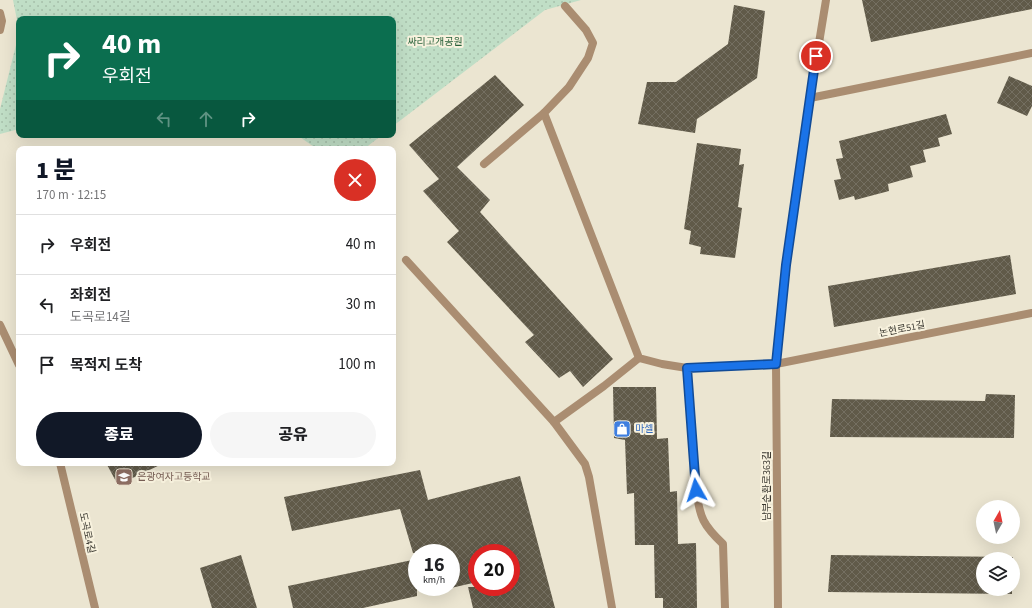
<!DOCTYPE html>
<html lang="ko">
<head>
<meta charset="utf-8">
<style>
	body { margin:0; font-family:"Source Sans 3","Noto Sans KR",sans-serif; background:#f6f6f6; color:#202124; height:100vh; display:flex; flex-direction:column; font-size:15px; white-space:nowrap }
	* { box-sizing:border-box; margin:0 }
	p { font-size:13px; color:#757577 }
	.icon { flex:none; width:22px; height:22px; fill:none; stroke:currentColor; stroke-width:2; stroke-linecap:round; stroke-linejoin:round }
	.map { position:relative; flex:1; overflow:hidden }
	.drawer { position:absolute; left:16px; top:146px; width:380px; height:320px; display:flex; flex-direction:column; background:#fff; border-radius:8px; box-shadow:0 4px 16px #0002 }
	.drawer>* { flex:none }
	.top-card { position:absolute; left:16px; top:16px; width:380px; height:122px; border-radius:8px; box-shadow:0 4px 16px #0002; background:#0b6e4f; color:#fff; overflow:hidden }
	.needle { width:26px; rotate:9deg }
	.tools { position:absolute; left:976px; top:500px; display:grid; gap:8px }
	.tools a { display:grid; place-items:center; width:44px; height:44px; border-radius:50%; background:#fff; box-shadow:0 4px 16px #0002; font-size:20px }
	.speed { position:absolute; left:408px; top:544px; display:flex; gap:8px; font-size:20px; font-weight:700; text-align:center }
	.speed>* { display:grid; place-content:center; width:52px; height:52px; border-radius:50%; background:#fff; box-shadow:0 4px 16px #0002; line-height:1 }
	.speed small { font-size:10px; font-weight:400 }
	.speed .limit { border:6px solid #d22; background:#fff; color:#111 }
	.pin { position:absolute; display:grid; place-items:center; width:34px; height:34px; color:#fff; margin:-17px; border:2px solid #fff; border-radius:50%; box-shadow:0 1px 4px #0007 }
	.me { position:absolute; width:44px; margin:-22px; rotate:354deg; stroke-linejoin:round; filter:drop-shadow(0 0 3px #0008) }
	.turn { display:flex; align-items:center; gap:14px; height:84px; padding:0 20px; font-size:18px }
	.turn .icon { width:52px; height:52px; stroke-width:2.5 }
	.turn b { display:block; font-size:28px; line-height:34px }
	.lanes { display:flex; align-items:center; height:38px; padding:0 20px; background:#0003; justify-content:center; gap:20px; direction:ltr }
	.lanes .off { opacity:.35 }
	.round { display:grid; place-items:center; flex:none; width:42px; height:42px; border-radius:21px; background:#f6f6f6 }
	.overview { display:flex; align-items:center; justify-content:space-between; height:68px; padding:0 20px }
	h1 { font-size:24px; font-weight:800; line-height:30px; color:#111827 }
	.action { display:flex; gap:8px; margin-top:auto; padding:8px 20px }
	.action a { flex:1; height:46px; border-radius:24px; background:#111827; color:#fff; font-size:16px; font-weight:800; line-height:46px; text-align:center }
	.action a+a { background:#f6f6f6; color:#202124 }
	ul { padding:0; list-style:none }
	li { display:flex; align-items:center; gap:12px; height:60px; padding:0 20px; border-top:1px solid #e0e0e0 }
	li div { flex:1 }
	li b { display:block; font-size:15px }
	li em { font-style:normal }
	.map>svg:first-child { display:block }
	.park { fill:url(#park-dots) }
	.building { fill:url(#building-cross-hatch) }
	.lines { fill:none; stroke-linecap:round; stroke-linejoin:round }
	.service { stroke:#aa8d71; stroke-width:8 }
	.minor { stroke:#aa8d71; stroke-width:8 }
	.route-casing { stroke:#114b97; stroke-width:10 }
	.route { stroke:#1a73e8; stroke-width:7 }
	.labels { text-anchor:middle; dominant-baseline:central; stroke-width:4; stroke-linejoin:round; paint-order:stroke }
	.park-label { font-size:10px; fill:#28613a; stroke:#f8f2de }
	.street-label { font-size:10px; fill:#3a3830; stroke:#f8f2de }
	.shop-label { font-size:10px; fill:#366cbe; stroke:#f8f2de; text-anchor:start }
	.education-label { font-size:10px; fill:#785e54; stroke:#f8f2de; text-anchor:start }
</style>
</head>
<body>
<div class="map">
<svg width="1032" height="608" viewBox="0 0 1032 608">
	<defs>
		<pattern id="park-dots" width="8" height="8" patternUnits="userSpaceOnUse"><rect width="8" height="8" fill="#c0dec6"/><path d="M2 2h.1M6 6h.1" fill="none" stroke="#a6bfaa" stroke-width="1.8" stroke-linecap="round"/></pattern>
		<pattern id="building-cross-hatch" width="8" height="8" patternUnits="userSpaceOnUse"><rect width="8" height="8" fill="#605a49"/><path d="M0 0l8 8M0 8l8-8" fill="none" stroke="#746f61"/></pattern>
	</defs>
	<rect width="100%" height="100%" fill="#ebe5d1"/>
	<g class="park">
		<polygon points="13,0 581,0 545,10 393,126 393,19 19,19 19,30"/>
		<polygon points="19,33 19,129 0,134 0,109"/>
		<polygon points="297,135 382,135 364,149 317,149"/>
	</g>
	<g class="building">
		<polygon points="862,0 1032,0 1032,9 871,42"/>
		<polygon points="734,5 765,11 757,78 697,119 695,133 638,124 647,82 676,82 728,44"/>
		<polygon points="495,75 524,105 457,167 490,200 480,212 613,359 583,387 570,371 559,378 525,342 534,335 447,242 459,231 423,191 439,179 409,145"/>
		<polygon points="1009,76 1032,86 1032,106 1027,116 997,103"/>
		<polygon points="946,114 952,134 938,138 940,146 923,150 926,162 910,166 913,177 888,184 889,191 855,200 854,196 839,200 834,180 841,179 836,159 843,158 839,141"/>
		<polygon points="697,143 741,149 739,165 744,164 738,207 742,208 735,258 700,254 701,247 689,244 691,231 684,229"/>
		<polygon points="1010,255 1016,294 834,327 828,286"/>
		<polygon points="613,387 656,387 657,439 668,438 670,492 677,491 678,544 696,543 697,608 663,608 663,598 655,598 654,545 635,545 634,493 627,494 625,440 614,438"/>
		<polygon points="986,394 1015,395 1014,438 830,437 832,399 985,401"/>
		<polygon points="106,463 164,463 118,485"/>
		<polygon points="420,470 428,500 520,476 555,608 473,608 468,587 511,587 511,553 477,553 477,582 451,588 451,553 413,553 400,509 292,531 284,497"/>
		<polygon points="241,555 257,608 212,608 200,568"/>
		<polygon points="831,555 1013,557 1013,559 983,559 983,589 1012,589 1012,594 828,592"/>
		<polygon points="417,559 417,596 363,608 293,608 288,586"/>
	</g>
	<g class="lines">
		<g class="service">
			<polyline points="565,6 586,30 593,43 588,58 569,87 544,113 639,358 662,364 687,368 776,364"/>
			<polyline points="0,13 2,21 0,30"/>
			<polyline points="484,164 544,113"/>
			<polyline points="406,260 554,422 604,386 639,358"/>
			<path d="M687,368L696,490C700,518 703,525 723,544L725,608"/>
			<polyline points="554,422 585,464 589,477 612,608"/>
		</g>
		<g class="minor">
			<polyline points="810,98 1032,53"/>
			<polyline points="0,325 19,365"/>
			<polyline points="776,364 1032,313"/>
			<polyline points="60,463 95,608"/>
			<polyline points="778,608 776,364 786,265 810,98 826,0"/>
		</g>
	</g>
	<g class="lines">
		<defs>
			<polyline id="route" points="696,490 687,368 776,364 786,265 816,56"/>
		</defs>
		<use href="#route" class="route-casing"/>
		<use href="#route" class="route"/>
	</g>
	<defs>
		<symbol id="shop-square" viewBox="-11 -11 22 22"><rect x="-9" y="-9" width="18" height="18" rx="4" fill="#3f7fe0" stroke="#f8f2de"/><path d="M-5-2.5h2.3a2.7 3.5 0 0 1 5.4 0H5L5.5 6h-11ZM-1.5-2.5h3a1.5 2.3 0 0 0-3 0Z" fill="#fff"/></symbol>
		<symbol id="school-square" viewBox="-11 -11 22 22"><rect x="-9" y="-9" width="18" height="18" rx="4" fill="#8d6e63" stroke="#f8f2de"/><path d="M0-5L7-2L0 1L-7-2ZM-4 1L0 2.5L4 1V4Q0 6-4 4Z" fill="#fff"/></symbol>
	</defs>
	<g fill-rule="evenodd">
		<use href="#shop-square" x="612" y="419" width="20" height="20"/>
		<use href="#school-square" x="114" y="467" width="20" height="20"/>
	</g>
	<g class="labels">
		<g class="park-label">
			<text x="435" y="42">싸리고개공원</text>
		</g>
		<g class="street-label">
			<text transform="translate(902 329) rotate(-11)">논현로51길</text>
			<text transform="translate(767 486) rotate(-90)">남부순환로363길</text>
			<text transform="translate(87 533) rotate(77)">도곡로4길</text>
		</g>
		<g class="shop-label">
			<text x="635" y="429">마셀</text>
		</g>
		<g class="education-label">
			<text x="137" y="477">은광여자고등학교</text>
		</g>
	</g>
</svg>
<div class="tools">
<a><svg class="needle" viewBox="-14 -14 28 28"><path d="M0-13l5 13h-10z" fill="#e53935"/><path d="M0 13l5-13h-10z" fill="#757577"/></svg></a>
<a><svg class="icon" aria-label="layers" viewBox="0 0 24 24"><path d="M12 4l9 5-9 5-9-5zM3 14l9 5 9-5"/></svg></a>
</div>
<div class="speed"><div>16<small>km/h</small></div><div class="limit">20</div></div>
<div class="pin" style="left:816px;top:56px;background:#d93025"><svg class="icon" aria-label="arrive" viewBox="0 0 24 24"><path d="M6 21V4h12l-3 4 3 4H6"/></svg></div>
<svg class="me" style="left:696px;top:490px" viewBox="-20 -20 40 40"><path d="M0-17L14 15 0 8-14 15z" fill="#1a73e8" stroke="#fff" stroke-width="4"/></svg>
<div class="top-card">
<div class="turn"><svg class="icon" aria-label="right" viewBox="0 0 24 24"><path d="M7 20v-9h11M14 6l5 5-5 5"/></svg><div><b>40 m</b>우회전</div></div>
<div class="lanes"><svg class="icon off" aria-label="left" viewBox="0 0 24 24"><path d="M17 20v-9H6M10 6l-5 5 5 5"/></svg><svg class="icon off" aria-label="ahead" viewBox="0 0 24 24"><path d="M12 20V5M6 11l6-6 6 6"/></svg><svg class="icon" aria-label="right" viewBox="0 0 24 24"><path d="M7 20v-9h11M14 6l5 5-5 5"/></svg></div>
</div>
<section class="drawer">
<div class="overview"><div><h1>1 분</h1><p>170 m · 12:15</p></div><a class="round" style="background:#d93025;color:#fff"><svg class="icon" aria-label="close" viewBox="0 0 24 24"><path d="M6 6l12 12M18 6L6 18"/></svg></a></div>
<ul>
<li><svg class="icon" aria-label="right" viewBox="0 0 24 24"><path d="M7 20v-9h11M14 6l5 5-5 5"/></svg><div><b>우회전</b></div><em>40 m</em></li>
<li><svg class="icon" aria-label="left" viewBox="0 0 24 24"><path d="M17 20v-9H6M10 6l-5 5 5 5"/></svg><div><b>좌회전</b><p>도곡로14길</p></div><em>30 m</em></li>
<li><svg class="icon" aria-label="arrive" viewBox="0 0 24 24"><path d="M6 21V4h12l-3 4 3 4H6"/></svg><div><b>목적지 도착</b></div><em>100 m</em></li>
</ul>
<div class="action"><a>종료</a><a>공유</a></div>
</section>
</div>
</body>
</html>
